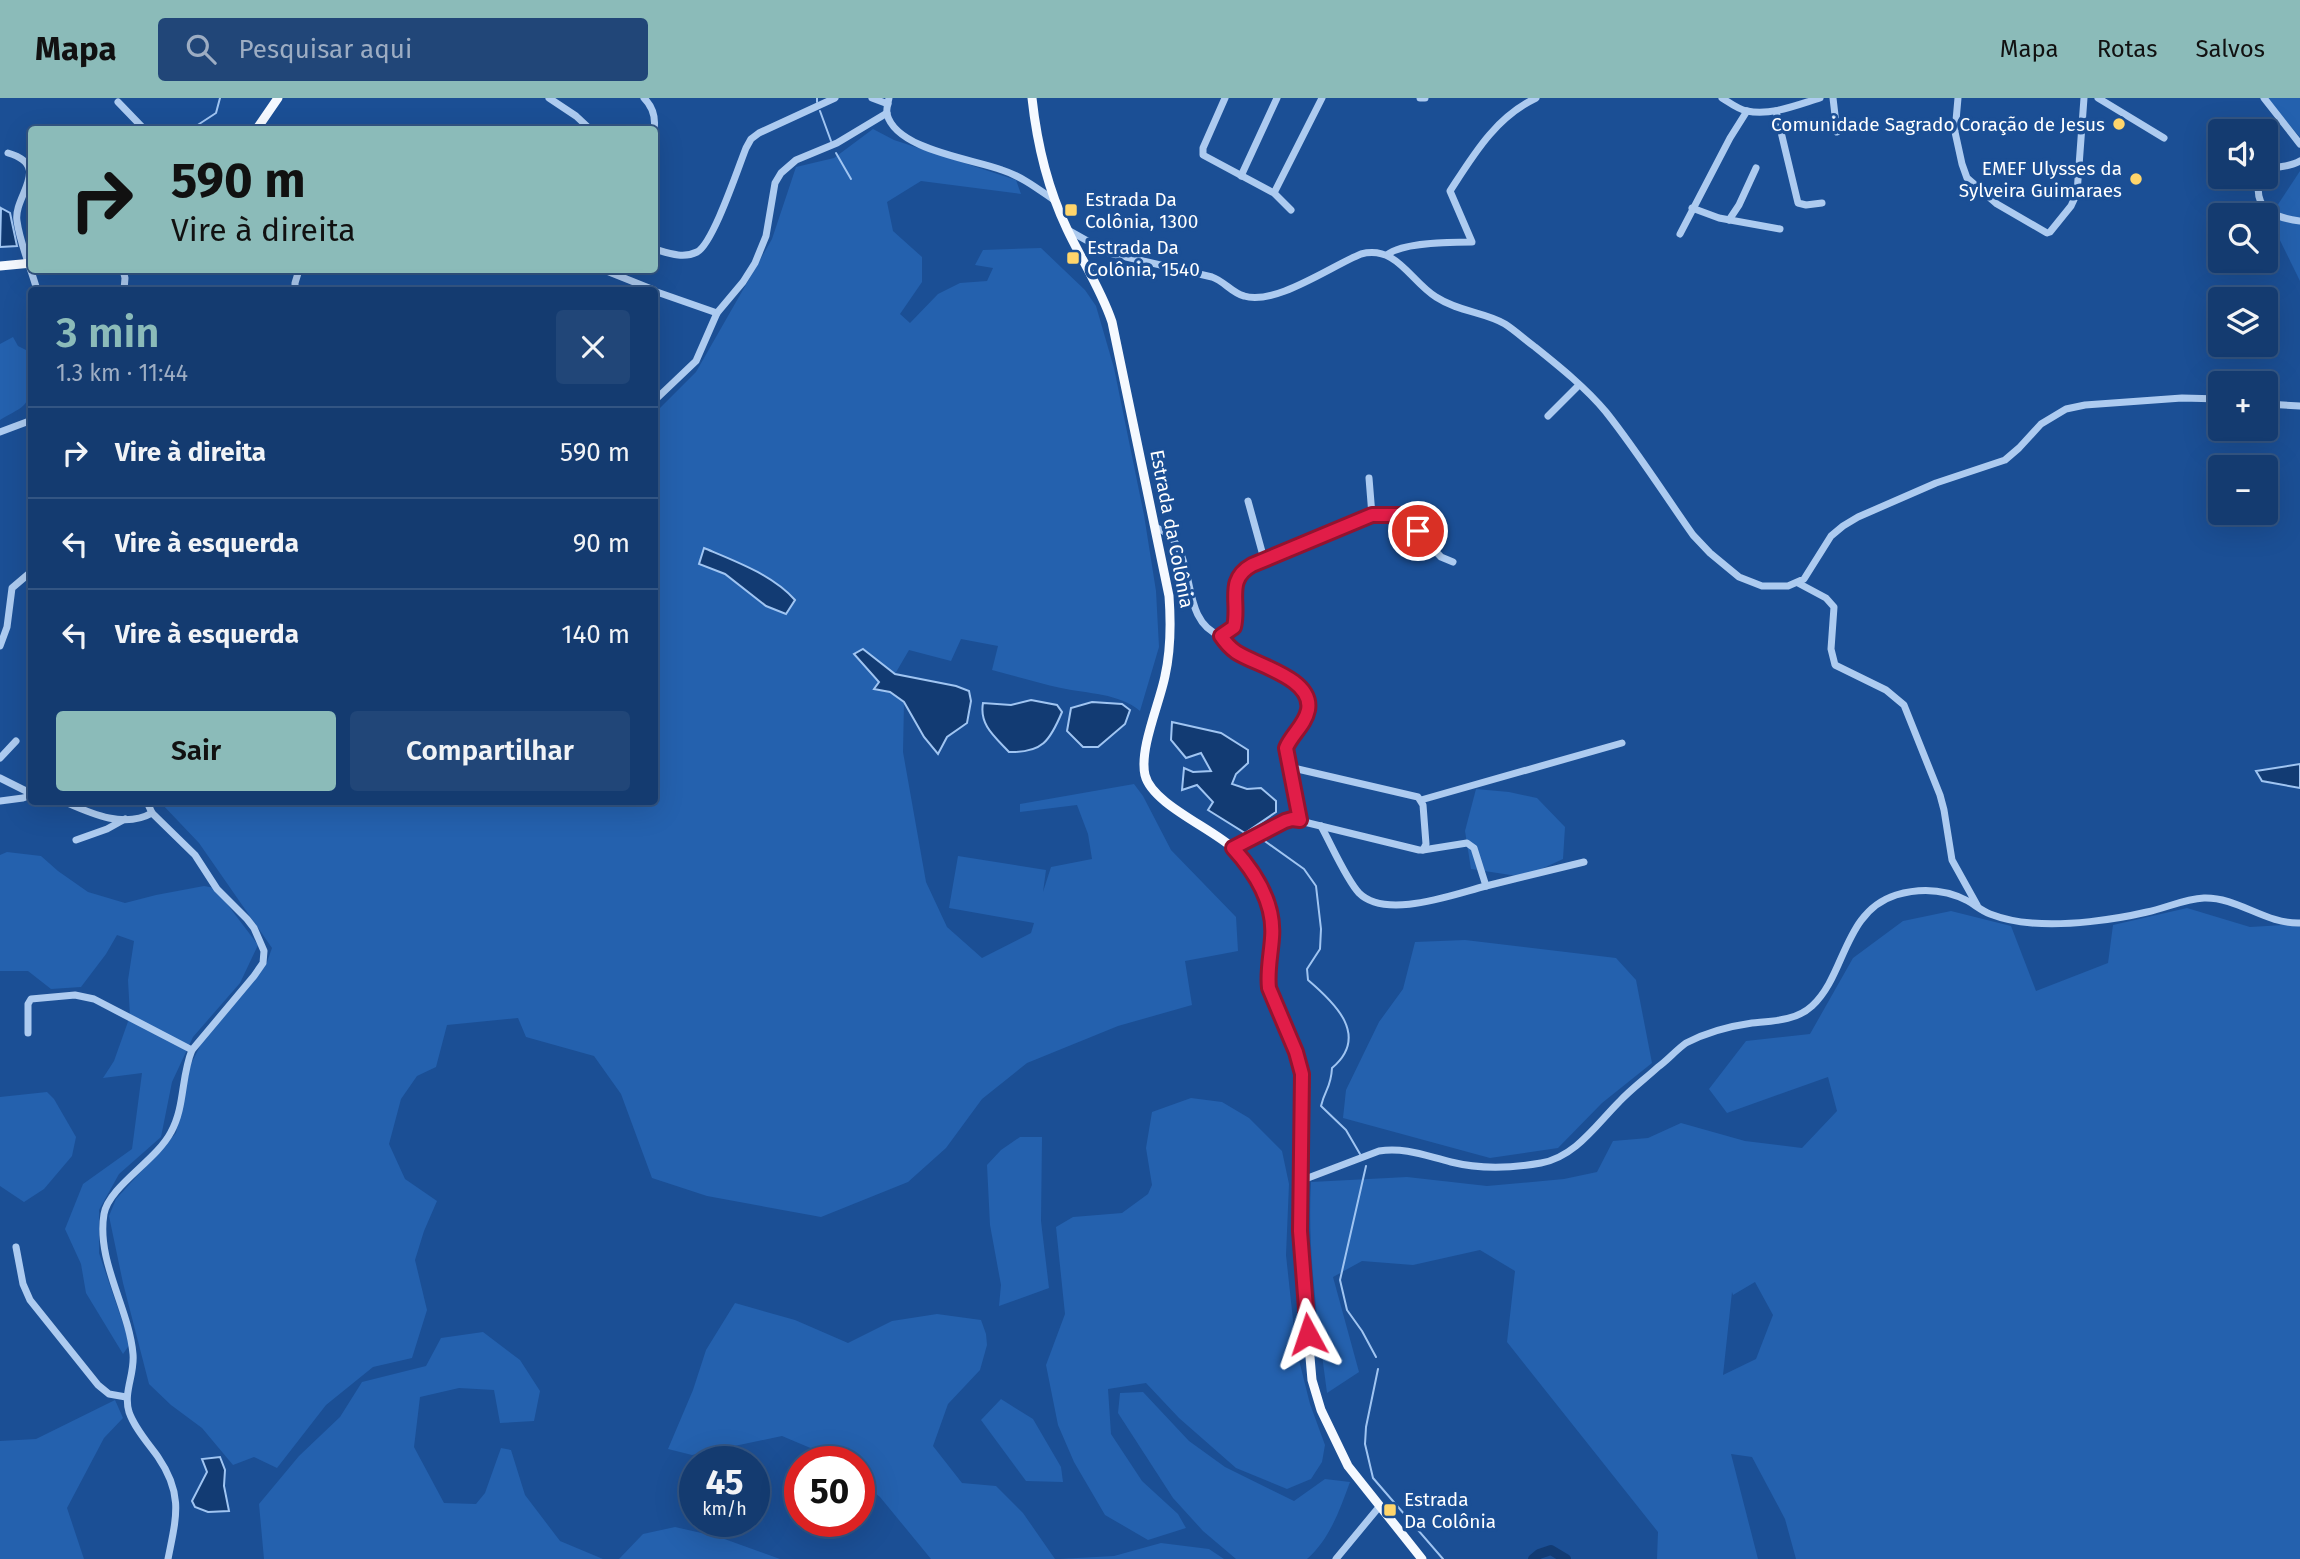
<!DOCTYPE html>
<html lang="pt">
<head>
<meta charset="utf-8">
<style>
	body { margin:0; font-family:"Fira Sans",sans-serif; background:#214678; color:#f1f3f6; height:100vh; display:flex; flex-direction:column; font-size:26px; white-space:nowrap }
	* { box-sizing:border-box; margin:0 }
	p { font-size:23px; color:#9dadc3 }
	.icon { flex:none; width:38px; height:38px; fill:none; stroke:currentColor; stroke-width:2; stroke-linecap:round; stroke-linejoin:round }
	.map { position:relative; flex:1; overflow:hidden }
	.details { position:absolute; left:28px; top:189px; width:630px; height:518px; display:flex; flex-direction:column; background:#143b70; border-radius:7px; box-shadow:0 7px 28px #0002,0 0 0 2px #335583 }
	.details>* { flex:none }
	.guide { position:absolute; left:28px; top:28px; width:630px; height:147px; border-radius:7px; box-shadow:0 7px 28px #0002,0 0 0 2px #335583; background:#8bbbb9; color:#111; overflow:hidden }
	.controls { position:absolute; left:2208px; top:21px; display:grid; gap:14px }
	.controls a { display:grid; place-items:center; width:70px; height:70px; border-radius:7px; background:#143b70; box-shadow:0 7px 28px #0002,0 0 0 2px #335583; font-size:35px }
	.speed { position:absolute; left:679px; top:1348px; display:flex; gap:14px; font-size:35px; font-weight:700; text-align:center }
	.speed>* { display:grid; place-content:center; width:91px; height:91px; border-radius:50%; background:#143b70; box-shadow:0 7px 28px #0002,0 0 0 2px #335583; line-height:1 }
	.speed small { font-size:18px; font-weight:400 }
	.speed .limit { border:10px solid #d22; background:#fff; color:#111 }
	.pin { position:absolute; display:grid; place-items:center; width:60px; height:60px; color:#fff; margin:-30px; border:4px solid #fff; border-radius:50%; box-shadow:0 2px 7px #0007 }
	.me { position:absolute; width:77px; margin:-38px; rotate:355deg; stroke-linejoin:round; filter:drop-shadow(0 0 5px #0008) }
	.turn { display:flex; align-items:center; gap:24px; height:147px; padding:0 28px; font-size:32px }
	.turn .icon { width:91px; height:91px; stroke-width:2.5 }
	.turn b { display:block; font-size:49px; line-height:60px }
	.round { display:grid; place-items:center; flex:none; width:74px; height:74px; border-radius:7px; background:#214678 }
	.head { display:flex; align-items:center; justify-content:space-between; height:119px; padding:0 28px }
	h1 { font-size:42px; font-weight:600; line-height:52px; color:#8bbbb9 }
	.cta { display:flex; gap:14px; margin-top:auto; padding:14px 28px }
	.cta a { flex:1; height:80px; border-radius:7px; background:#8bbbb9; color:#111; font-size:28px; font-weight:600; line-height:80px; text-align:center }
	.cta a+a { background:#214678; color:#f1f3f6 }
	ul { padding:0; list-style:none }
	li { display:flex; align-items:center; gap:21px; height:91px; padding:0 28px; border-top:2px solid #335583 }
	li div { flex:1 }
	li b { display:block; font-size:26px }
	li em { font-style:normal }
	header { display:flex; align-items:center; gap:42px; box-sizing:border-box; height:98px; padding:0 35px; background:#8bbbb9; color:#111 }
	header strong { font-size:33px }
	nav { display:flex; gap:38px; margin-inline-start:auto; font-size:24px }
	.search { width:490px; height:63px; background:#214678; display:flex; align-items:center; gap:18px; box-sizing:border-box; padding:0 24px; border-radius:7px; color:#9dadc3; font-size:26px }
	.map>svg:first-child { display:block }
	.green { fill:#2461ae; fill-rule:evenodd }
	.water { fill:#123b73; stroke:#a0c5f2; stroke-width:2 }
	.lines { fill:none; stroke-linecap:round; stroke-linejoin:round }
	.stream { stroke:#a0c5f2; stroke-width:2 }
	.river { stroke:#123b73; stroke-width:10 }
	.minor { stroke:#adcbf0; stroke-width:7 }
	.major { stroke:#f5f9ff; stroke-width:9 }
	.route-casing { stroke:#92132f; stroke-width:18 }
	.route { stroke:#e11d48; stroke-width:12 }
	.poi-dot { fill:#ffd56b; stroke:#1b4f95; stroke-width:2.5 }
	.labels { text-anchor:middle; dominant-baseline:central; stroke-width:7; stroke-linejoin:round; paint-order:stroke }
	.poi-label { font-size:19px; fill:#fff; stroke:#1b4f95; text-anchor:start }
	.street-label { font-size:19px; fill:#fff; stroke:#1b4f95 }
</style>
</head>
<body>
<header>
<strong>Mapa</strong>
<div class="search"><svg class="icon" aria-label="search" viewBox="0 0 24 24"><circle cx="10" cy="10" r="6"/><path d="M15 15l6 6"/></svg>Pesquisar aqui</div>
<nav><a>Mapa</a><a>Rotas</a><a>Salvos</a></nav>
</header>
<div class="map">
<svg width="2300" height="1461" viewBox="0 0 2300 1461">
	<rect width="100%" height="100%" fill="#1b4f95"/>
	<g class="green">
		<polygon points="2266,0 2300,0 2300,39"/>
		<path d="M873,31L894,42L1016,82L1021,96L921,83L887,104L893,133L922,159V184L900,216L910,225L938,196L960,185L987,183L993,170L975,167L983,152L1041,150L1085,192L1096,208L1114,270L1144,417L1156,493L1159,549L1140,613C1119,595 1088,596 1061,590C1038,585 1015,578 992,572L998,548L961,541L951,563L909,552L895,576L863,551L879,584L875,591L890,594L904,604L903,654L926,784L947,829L982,860L1031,835L1034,825L949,810L958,758L1046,772L1043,794L1051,769L1092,761L1088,736L1077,707L1020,714V706L1134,686L1143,698L1171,752L1236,819L1238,853L1185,863L1192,907L1118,928L1027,965L982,1001L946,1050L908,1084L821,1119L707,1098L652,1080L621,996L594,958L526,939L518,920L447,927L436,969L417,978L401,1001L389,1046L405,1081L437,1103L424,1133L415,1162L427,1212L412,1260L373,1269L326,1307L277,1370L254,1359L233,1367L202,1330L171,1307L149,1286L123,1185L109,1118L116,1101L176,1035L190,968L202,944L267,864L272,850L199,745L160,704H654L655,315L696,274L772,141L796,69L834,60ZM704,450L743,467L787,493L766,508L725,476Z"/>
		<polygon points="2300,73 2300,183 2269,120"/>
		<path d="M13,239L18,248L28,253C33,268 36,294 24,307C18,313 7,317 0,322V246Z"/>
		<polygon points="1476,691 1509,694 1537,700 1565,729 1563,761 1524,779 1471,771 1465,733"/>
		<polygon points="7,754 41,758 58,773 88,794 125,805 156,797 204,788 215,790 258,847 240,885 193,939 172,984 161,1039 119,1076 99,1112 99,1155 130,1246 123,1256 86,1195 81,1166 65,1131 83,1086 132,1051 142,975 103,980 114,963 130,918 128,882 134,843 117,837 106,856 81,889 51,891 28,873 0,873 0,757"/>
		<path d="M2187,810L2250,829L2300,826V1461H1796L1785,1421L1752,1359L1731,1356L1758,1461H1657L1658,1434L1507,1244L1515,1173L1480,1152L1413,1167L1362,1163L1333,1179L1359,1274L1327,1295C1318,1225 1307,1155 1311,1084L1407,1079L1487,1088L1564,1081L1597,1074L1613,1043L1648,1040L1681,1025L1745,1043L1802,1050L1837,1013L1828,979L1727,1015L1709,991L1746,943L1810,936L1853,860L1903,823L1951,813L2011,828L2036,893L2108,865L2113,827ZM1755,1184L1773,1217L1756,1261L1723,1277L1732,1194L1733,1197Z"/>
		<polygon points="1465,842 1616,860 1636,882 1652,965 1602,1005 1558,1050 1490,1060 1343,1020 1346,992 1379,924 1403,891 1415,844"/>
		<polygon points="47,994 54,1001 76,1039 72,1058 44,1091 24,1104 0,1088 0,999"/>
		<polygon points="1191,1000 1222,1004 1249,1020 1282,1053 1289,1086 1286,1157 1296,1250 1310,1306 1325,1347 1322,1364 1311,1381 1287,1391 1236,1370 1179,1320 1146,1285 1108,1291 1111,1336 1142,1383 1178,1416 1186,1430 1148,1442 1105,1417 1074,1364 1058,1327 1046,1267 1065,1216 1056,1129 1073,1119 1122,1115 1148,1096 1152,1087 1146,1050 1152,1014"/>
		<polygon points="1020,1039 1042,1039 1041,1123 1049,1190 999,1208 1001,1187 990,1127 987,1067 1001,1052"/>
		<polygon points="735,1205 795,1222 848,1245 892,1223 937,1216 981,1222 986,1236 987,1247 980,1272 948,1306 933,1348 962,1385 996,1388 1023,1415 1055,1461 931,1461 880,1399 859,1382 859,1363 835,1363 827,1357 782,1338 692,1357 668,1351 693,1292 706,1252"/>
		<polygon points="483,1234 520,1262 540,1293 534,1323 500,1325 494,1292 459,1290 420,1299 414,1349 444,1405 476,1406 485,1395 501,1350 511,1352 525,1397 560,1443 603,1461 264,1461 259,1406 299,1358 340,1319 362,1284 426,1268 441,1240"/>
		<path d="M1143,1294L1189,1343L1225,1369L1294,1403L1325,1381L1350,1384C1340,1411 1330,1441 1307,1461H1236L1203,1433L1173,1400L1118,1315L1120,1295Z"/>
		<polygon points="1001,1301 1033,1321 1061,1369 1063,1384 1026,1383 981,1322"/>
		<polygon points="115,1302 123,1320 104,1340 67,1410 84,1461 0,1461 0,1343 36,1341"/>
		<polygon points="675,1429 719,1439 780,1461 619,1461 643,1436"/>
		<polygon points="1161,1445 1209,1451 1224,1461 1059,1461 1114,1458"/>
	</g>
	<g class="water">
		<polygon points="1,110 10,115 17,148 0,149"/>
		<path d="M704,450C735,463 773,477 795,502L786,516L766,508L725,476L699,466Z"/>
		<polygon points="863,551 895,576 956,588 969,593 971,603 967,625 947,639 938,656 924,639 904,604 890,594 874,591 879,584 854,556"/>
		<path d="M1031,602L1057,607L1062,614C1050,643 1042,655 1009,654C995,639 979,627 983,605L1011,607Z"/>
		<polygon points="1092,604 1122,606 1130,612 1125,626 1098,649 1083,649 1067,633 1071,610"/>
		<polygon points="1172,624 1221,635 1248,652 1248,665 1236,676 1232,686 1247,691 1261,690 1276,703 1276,714 1245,735 1208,712 1213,704 1197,687 1182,692 1184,670 1193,674 1211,673 1201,655 1186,660 1171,642"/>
		<polygon points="2300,666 2300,690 2262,683 2256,673"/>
		<polygon points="220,1359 225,1372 224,1388 229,1413 208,1414 195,1409 192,1403 207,1374 202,1361"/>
	</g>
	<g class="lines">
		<g class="stream">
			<polyline points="817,4 817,0"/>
			<polyline points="820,13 831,43"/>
			<polyline points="190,32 216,15 220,0"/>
			<polyline points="836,55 851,81"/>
			<path d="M1259,739L1304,771L1316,788L1321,831L1320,851L1307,871L1308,882C1335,905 1370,938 1332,970C1331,990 1325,991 1321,1008L1346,1032L1360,1056"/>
			<polyline points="1366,1068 1340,1182 1347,1212 1362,1233 1376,1259"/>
			<polyline points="1378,1271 1366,1329 1365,1346 1373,1380 1443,1461"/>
		</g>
		<polyline class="river" points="1533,1461 1539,1456 1551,1452 1566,1461"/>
		<g class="minor">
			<polyline points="549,0 576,18 591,32"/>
			<path d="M644,0C653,9 656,19 654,32"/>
			<polyline points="872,0 888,6"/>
			<path d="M889,0C888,5 886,12 887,16C896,52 973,61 1002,72C1021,78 1038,91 1054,102"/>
			<polyline points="1225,0 1203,50 1203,57 1274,95 1291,112"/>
			<polyline points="1420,0 1425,0"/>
			<path d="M1722,0C1730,5 1739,12 1747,13C1771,18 1797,7 1820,0"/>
			<polyline points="1833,0 1837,34"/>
			<polyline points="1958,0 1955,34 1962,66 1967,80 1997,106 2047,135 2050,134 2071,108 2077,95 2084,0"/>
			<polyline points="2098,0 2164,40"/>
			<polyline points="2264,0 2300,46"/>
			<polyline points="118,4 145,32"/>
			<polyline points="1776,13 1798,105 1806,107 1822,105"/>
			<path d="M8,55C53,68 13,98 17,123C20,146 31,170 37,192"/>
			<path d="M2266,73C2277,67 2289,70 2300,63"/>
			<polyline points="1241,78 1277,0"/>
			<path d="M2261,79C2250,110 2275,120 2300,123"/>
			<polyline points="1274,95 1322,0"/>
			<polyline points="1692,110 1719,120 1780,131"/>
			<polyline points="1729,122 1739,107 1756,70"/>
			<path d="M1068,132L1109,155L1212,179C1224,183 1232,195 1244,198C1275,208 1331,168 1361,156C1397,147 1410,183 1436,199C1459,214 1485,214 1505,226C1516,233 1525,242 1535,249C1560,269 1586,290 1606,314C1637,353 1664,396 1693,437L1710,455L1739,479L1762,488H1788L1804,481L1831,438L1843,428L1858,419L1936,385L2005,362L2019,350L2041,326L2066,311L2085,307L2182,300L2221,301"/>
			<polyline points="1680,136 1730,40 1747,13"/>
			<path d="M654,151C668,155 683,161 697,154C713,146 738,70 746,50L751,41L759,35L835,0"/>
			<path d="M1387,157C1402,144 1452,144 1472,144L1450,93C1474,56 1495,20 1536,0"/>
			<polyline points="123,172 125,180 124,192"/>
			<polyline points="609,174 654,192"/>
			<polyline points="295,192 295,185 299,172"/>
			<polyline points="654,193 717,215"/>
			<polyline points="654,303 696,263 717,215 743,184 755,165 766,138 775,85 781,75 796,62 837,45 887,15"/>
			<polyline points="2266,306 2300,308"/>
			<polyline points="1548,318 1579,287"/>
			<polyline points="0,334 32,322"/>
			<polyline points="1369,380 1372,417"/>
			<polyline points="1248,403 1264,461"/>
			<path d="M1155,429C1203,447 1174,521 1221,538L1234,529C1238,513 1231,495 1237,480C1245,462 1349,426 1372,417L1385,416L1403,418L1441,459L1453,464"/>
			<polyline points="1798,485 1826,500 1834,509 1831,551 1835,567 1886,592 1904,607 1940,697 1944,712 1952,762 1977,807"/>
			<path d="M1221,538C1226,545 1232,552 1240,556C1260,567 1314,583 1308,612C1305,627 1292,636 1286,650L1289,669L1418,699L1423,707L1426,746L1423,752H1419L1292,721L1233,750"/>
			<polyline points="0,548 7,529 12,490 32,473"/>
			<polyline points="0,660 16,643"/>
			<polyline points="1289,669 1300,722"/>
			<polyline points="0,680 32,696"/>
			<polyline points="1421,702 1622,645"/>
			<polyline points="0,703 23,700 32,697"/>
			<path d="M65,704C90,715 124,731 152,715"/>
			<path d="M147,704L152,715L195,757L217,791L247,821L254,830L264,853L263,865L254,878L192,952C181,978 185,1009 171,1034C156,1063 109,1088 104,1116C96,1163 129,1210 133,1256C135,1276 123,1294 129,1314C135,1331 148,1345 158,1359C184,1397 176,1420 168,1461"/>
			<path d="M1321,728C1331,746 1346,781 1359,795C1386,822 1454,796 1486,788"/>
			<polyline points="76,742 107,731 125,721"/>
			<polyline points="1423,752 1467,745 1474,750 1486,788 1584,764"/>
			<polyline points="28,935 28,906 31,901 75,897 94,901 192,952"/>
			<path d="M1300,1083L1379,1053C1405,1049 1426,1058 1451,1064C1479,1071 1512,1070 1541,1065C1575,1059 1596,1027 1619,1004C1631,991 1645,981 1658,969C1668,962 1676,952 1686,945C1705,935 1731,928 1752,925C1772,923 1796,923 1812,908C1846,877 1843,814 1896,797C1920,790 1945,791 1968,803C1975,807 1982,813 1990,816C2003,821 2018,824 2032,825C2067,828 2113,822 2147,814C2166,810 2184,801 2204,800C2238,799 2265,826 2300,825"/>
			<polyline points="16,1149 23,1186 30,1202 98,1287 109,1296 126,1299"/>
			<polyline points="1336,1461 1379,1409"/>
		</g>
		<g class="major">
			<path d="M1032,0C1037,46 1047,89 1067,131C1082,163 1101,191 1112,224L1169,498C1171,525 1171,551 1165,578C1160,604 1139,651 1145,677C1152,706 1212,730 1234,751C1248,764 1259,782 1265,800C1278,834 1265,857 1269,890L1296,954L1302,976L1299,1133L1312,1282L1321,1312L1348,1368L1422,1461"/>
			<polyline points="256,32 278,0"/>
			<polyline points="0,168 32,165"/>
		</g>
	</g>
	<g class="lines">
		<defs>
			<path id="route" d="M1308,1236L1300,1133L1302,976L1296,954L1269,890C1267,873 1271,856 1272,840C1275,806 1255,774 1233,750L1285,723L1292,721L1300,722L1286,650C1292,636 1305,627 1308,612C1314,580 1255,567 1236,554C1229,549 1225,544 1221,538L1234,529C1240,504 1225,482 1252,467L1372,417H1400L1418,433"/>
		</defs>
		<use href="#route" class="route-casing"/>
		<use href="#route" class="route"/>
	</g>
	<g class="poi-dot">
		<circle cx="2119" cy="26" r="7"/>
		<circle cx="2136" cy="81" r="7"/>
		<rect x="1064" y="105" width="14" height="14" rx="3.5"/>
		<rect x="1066" y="153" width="14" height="14" rx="3.5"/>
		<rect x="1383" y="1405" width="14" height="14" rx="3.5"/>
	</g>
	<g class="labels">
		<g class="poi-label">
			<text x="2105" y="26" text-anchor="end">Comunidade Sagrado Coração de Jesus</text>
			<text x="2122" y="70" text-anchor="end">EMEF Ulysses da<tspan x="2122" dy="22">Sylveira Guimaraes</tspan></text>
			<text x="1085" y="101">Estrada Da<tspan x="1085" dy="22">Colônia, 1300</tspan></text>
			<text x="1087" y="149">Estrada Da<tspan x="1087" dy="22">Colônia, 1540</tspan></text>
			<text x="1404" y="1401">Estrada<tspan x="1404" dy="22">Da Colônia</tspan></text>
		</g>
		<g class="street-label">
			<text transform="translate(1172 431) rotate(79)">Estrada da Colônia</text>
		</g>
	</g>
</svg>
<div class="controls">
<a><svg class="icon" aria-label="sound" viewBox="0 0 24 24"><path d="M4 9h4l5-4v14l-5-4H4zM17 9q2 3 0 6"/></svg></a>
<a><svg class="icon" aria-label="search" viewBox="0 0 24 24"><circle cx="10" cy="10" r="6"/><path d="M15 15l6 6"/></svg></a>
<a><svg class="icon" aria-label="layers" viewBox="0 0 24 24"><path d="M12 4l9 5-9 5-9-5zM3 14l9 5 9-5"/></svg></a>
<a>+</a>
<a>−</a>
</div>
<div class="speed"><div>45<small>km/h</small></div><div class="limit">50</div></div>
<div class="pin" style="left:1418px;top:433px;background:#d93025"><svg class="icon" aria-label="arrive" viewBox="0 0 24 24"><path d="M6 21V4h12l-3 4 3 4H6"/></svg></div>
<svg class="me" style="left:1308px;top:1236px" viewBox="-20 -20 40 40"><path d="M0-17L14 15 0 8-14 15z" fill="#e11d48" stroke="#fff" stroke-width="4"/></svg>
<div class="guide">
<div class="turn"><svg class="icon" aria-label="right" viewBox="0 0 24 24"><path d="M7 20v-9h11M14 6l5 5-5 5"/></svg><div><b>590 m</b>Vire à direita</div></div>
</div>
<section class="details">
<div class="head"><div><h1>3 min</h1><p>1.3 km · 11:44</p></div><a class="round"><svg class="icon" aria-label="close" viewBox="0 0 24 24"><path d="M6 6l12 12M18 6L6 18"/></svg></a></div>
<ul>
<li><svg class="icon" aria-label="right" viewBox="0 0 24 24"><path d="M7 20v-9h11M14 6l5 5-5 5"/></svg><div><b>Vire à direita</b></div><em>590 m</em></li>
<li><svg class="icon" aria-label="left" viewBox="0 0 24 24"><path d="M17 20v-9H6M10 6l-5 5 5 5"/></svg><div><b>Vire à esquerda</b></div><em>90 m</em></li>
<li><svg class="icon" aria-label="left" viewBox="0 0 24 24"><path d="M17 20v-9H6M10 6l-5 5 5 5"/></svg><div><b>Vire à esquerda</b></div><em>140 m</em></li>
</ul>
<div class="cta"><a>Sair</a><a>Compartilhar</a></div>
</section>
</div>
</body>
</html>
